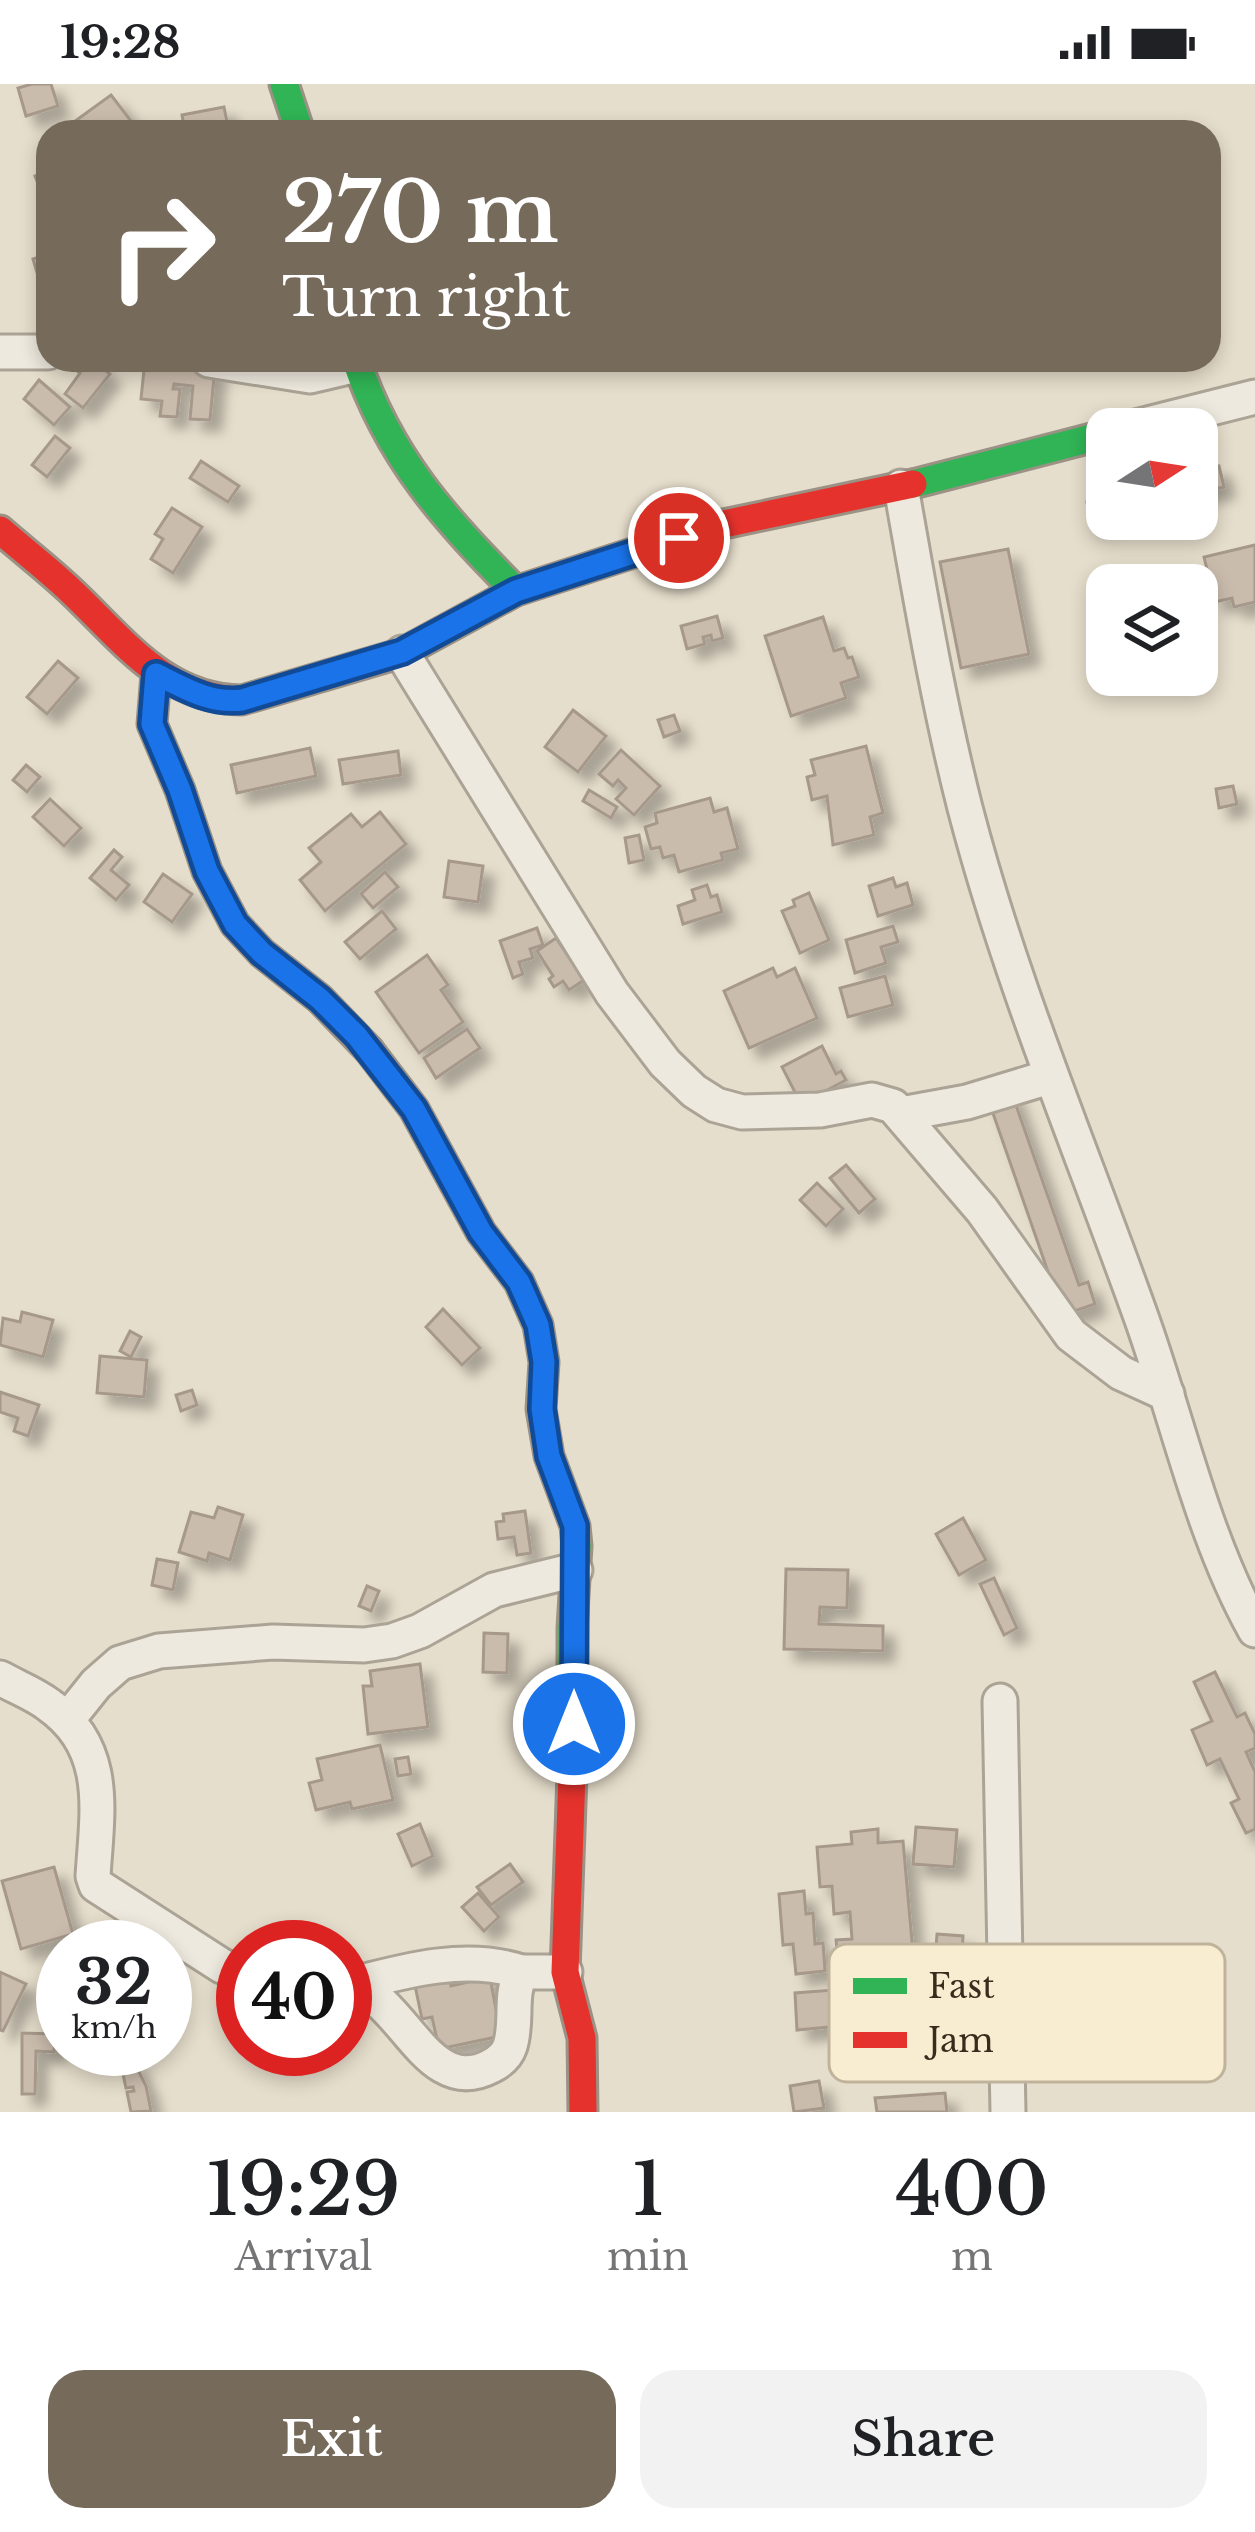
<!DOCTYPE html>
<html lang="en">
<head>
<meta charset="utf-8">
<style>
	body { margin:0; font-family:"Libre Baskerville",serif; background:#f2f2f2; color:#202124; height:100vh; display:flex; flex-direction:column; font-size:45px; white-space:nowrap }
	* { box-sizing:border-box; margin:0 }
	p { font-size:39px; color:#757577 }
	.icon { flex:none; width:66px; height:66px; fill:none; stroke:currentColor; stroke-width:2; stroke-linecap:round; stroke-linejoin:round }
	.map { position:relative; height:2028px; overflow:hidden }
	.details { display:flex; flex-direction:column; background:#fff; flex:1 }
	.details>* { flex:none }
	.banner { position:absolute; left:36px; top:36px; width:1185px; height:252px; border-radius:36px; box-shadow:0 6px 18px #0003; background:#766a5a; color:#fff; overflow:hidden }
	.needle { width:78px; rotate:78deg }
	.tools { position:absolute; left:1086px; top:324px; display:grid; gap:24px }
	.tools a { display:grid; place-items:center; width:132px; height:132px; border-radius:24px; background:#fff; box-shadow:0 6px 18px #0003; font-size:60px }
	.speed { position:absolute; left:36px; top:1836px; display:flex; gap:24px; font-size:60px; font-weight:700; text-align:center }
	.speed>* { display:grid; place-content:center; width:156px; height:156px; border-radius:50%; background:#fff; box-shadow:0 6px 18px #0003; line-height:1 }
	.speed small { font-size:30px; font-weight:400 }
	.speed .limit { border:18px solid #d22; background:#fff; color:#111 }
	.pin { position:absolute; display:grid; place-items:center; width:102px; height:102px; color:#fff; margin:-51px; border:6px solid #fff; border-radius:50%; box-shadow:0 3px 12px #0007 }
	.me { position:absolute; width:132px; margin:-66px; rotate:0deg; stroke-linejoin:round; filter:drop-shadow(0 0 9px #0008) }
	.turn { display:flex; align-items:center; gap:42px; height:252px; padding:0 48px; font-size:54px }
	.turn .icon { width:156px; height:156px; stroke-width:2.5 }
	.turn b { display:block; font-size:84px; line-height:102px }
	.eta { display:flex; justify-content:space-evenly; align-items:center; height:204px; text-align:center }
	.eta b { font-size:72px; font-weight:600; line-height:84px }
	.action { display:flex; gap:24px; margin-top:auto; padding:24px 48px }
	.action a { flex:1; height:138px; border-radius:36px; background:#766a5a; color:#fff; font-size:48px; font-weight:600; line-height:138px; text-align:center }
	.action a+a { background:#f2f2f2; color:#202124 }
	.status { display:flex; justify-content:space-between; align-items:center; height:84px; padding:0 60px; background:#fff; direction:ltr }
	.status svg { height:33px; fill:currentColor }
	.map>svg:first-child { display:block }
	.building { fill:#cabcad; stroke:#a6998b; stroke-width:3; filter:url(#shadow) }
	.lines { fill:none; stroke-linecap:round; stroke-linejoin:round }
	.street-casing { stroke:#aba395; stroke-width:39 }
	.fast-casing { stroke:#9b9285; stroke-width:33 }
	.jam-casing { stroke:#9b9285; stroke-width:33 }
	.street { stroke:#eee9de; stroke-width:33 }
	.fast { stroke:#30b455; stroke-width:27 }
	.jam { stroke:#e5322d; stroke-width:27 }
	.route-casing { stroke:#114b97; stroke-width:30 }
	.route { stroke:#1a73e8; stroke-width:21 }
	.key { fill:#f8edd1; stroke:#bfb39b; stroke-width:3 }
	.key-label { font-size:33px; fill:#3a2b1d }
</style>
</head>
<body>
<div class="status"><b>19:28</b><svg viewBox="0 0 49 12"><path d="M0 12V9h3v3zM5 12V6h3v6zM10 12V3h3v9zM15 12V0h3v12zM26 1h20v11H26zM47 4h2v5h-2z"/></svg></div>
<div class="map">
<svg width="1255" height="2028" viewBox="0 0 1255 2028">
	<defs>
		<filter id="shadow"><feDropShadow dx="11" dy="11" stdDeviation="6" flood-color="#0004"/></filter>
	</defs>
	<rect width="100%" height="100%" fill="#e6decc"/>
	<g class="building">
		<polygon points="32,0 51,0 58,22 26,32 18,4"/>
		<polygon points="111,11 131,37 116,48 60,48"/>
		<polygon points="224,23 229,48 185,48 182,31"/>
		<polygon points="48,86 48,115 45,117 35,92"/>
		<polygon points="48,170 48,207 43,209 33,175"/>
		<polygon points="79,276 92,276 110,290 83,324 65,310 80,289 73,284"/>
		<polygon points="145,276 215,282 210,336 190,335 193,302 174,300 173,305 180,305 177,333 160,332 162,317 141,315"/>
		<polygon points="39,296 70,323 54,341 24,315"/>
		<polygon points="55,352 70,364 47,393 32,381"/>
		<polygon points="201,377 239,402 228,418 190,394"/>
		<polygon points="1219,382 1224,403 1197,409 1197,386"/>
		<polygon points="1107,414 1109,435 1091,438 1087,418"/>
		<polygon points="172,424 202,443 173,489 151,475 163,455 155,450"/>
		<polygon points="1255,461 1255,518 1234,523 1232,514 1215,518 1204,473"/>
		<polygon points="1008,465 1029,570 961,584 940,478"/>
		<polygon points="717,532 723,554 712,557 711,551 703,553 705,560 687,565 681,542"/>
		<polygon points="823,533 834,567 844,564 848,574 852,573 859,593 841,599 846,614 791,632 765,552"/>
		<polygon points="58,577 78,594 47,630 27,613"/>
		<polygon points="573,626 606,652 578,688 545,663"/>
		<polygon points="674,631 680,647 664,653 658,636"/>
		<polygon points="866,662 883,729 870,733 874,751 833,761 827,712 812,716 807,693 815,691 811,676"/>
		<polygon points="310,664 316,692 237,709 231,681"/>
		<polygon points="621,666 660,702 634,731 616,715 626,704 618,696 613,702 599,690"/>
		<polygon points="398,667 401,691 343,700 339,676"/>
		<polygon points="26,681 40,693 27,708 13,696"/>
		<polygon points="1233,702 1237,720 1219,724 1216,705"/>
		<polygon points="589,706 617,723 611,734 583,717"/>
		<polygon points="710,714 714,728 727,724 738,765 721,769 723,776 679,788 674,771 663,774 660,763 651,765 645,743 657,739 655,729"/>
		<polygon points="50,715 81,744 64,762 33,733"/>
		<polygon points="380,728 406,760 325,827 300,796 321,778 309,764 351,730 362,743"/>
		<polygon points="639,751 644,776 629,779 625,754"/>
		<polygon points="114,766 122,773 111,786 129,801 116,816 90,794"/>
		<polygon points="449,777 483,782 478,818 444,813"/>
		<polygon points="385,788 398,803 373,824 361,810"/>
		<polygon points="163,790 192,810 172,838 144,818"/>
		<polygon points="893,794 896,803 907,799 913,821 878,832 869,802"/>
		<polygon points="707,801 711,813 717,811 722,828 683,840 678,822 695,816 692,806"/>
		<polygon points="809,809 829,856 800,869 782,827 795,822 793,816"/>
		<polygon points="382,827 396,845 360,875 345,858"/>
		<polygon points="893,842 898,858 881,863 886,879 855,889 846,856"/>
		<polygon points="537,844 543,861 530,865 533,874 519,878 523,890 513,894 500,857"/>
		<polygon points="556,854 584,896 569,906 563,897 554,903 549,895 553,892 537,867"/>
		<polygon points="427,871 448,901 441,906 463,938 419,969 376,908"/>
		<polygon points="773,884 777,893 795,884 817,934 749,964 724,907"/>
		<polygon points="885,892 893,921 848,933 840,904"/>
		<polygon points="467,945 480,964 436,994 424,974"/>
		<polygon points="822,962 836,990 841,987 846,996 801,1020 782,983"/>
		<polygon points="1011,1007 1079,1201 1088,1198 1095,1220 1063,1231 988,1015"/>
		<polygon points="846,1081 875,1115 859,1129 830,1094"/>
		<polygon points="817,1099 843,1125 826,1142 800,1116"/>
		<polygon points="443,1225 480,1264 462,1281 426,1243"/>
		<polygon points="22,1228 53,1236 43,1273 0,1261 3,1234 20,1238"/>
		<polygon points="130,1247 141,1253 131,1273 120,1267"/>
		<polygon points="100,1272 147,1276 144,1313 97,1309"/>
		<polygon points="192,1306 197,1321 181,1327 176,1311"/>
		<polygon points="0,1308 39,1321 28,1352 14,1347 18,1334 0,1328"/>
		<polygon points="218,1423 243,1431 230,1476 209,1469 207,1477 179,1468 191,1428 214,1434"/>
		<polygon points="525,1427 531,1469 517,1471 514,1453 498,1455 496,1438 504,1437 503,1430"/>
		<polygon points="963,1434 986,1476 959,1491 936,1450"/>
		<polygon points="157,1475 178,1479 173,1506 152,1501"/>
		<polygon points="786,1485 848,1486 847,1524 820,1523 819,1540 883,1542 883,1567 784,1565"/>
		<polygon points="994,1494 1017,1544 1004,1551 980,1500"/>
		<polygon points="367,1502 379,1507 371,1527 359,1522"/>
		<polygon points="484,1549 508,1550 507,1589 483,1588"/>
		<polygon points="420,1580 428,1643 368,1650 363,1602 372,1602 370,1587"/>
		<polygon points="1215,1588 1237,1633 1245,1629 1255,1650 1255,1664 1246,1668 1255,1688 1255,1745 1246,1749 1231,1719 1239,1715 1220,1675 1207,1681 1192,1646 1212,1637 1194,1598"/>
		<polygon points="380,1661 393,1716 352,1725 350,1718 316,1726 309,1699 322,1696 317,1675"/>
		<polygon points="408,1673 411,1690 398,1692 395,1675"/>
		<polygon points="420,1740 433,1772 412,1782 398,1750"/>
		<polygon points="916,1743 957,1746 954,1783 913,1780"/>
		<polygon points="878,1745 878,1759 903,1757 914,1880 839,1887 836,1856 852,1855 850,1828 834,1830 832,1802 820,1803 817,1763 852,1760 851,1748"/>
		<polygon points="510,1780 523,1798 491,1821 477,1803"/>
		<polygon points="54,1783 73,1850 21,1865 2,1797"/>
		<polygon points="804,1807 806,1830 813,1829 815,1860 823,1859 825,1887 796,1890 793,1860 783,1861 779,1810"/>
		<polygon points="478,1809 499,1833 484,1847 462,1823"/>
		<polygon points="937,1850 963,1852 962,1878 935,1876"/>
		<polygon points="0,1888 26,1900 3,1947 0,1946"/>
		<polygon points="489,1888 501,1952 439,1965 432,1933 422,1935 414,1897 449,1890 451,1902 468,1898 467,1892"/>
		<polygon points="846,1905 850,1941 797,1946 795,1909"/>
		<polygon points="22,1949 55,1950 54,1968 36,1967 35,2010 22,2010"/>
		<polygon points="134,1978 146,2002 151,2027 131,2028 127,2008 134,2007 133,2003 126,2004 121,1981"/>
		<polygon points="819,1997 824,2024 794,2028 790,2002"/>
		<polygon points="945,2009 947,2028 877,2028 875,2014"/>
	</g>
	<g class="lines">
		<defs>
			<g id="street">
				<polyline points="0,268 48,268"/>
				<polyline points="209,276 310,292 357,281"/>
				<polyline points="1128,345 1255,313"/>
				<path d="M901,403C920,510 938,618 965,724C1010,897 1080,1062 1140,1230C1178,1335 1201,1449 1255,1546"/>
				<polyline points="402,569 612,909 665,979 694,1007 716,1021 742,1028 820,1026 872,1016 893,1022 982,1126 1071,1251 1121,1289 1167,1310"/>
				<polyline points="901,1030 967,1018 1049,993"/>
				<path d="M0,1594C16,1603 35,1610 49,1621C110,1664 97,1728 93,1792L96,1801L222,1882L243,1890"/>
				<polyline points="1000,1617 1008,2028"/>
				<polyline points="68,1635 96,1600 120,1579 159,1567 273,1558 364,1561 392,1557 420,1547 494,1506 575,1486"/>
				<path d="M345,1900C402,1906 425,2017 491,1982C499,1978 507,1971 510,1962C518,1937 509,1913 521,1888H565"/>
				<path d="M354,1900C407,1886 468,1870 521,1888"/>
			</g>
			<g id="fast">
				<polyline points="284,0 300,48"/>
				<path d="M356,276C389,374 445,435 516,507"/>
				<polyline points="913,400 1107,350"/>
				<polyline points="369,966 414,1025 481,1148 519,1198 538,1241 544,1278 541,1325 549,1372 575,1442 577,1462 572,1544 572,1690"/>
			</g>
			<g id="jam">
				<path d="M0,446C24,467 49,486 72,508C124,557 165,615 242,616L402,569L516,507L719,441L913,400"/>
				<polyline points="156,590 152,640 180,706 207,787 235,840 262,869 320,915 369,966"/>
				<polyline points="572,1690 565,1888 582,1954 583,2028"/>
			</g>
		</defs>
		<use href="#street" class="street-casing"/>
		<use href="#fast" class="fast-casing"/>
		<use href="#jam" class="jam-casing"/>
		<use href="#street" class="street"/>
		<use href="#fast" class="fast"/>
		<use href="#jam" class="jam"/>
	</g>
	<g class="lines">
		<defs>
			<path id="route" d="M574,1640L575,1442L549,1372L542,1325L544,1278L538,1241L519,1198L481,1148L414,1025L357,952L320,915L262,869L235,840L207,787L180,706L152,640L156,590C184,604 210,620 242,616L402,568L516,507L679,454"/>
		</defs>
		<use href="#route" class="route-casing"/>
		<use href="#route" class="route"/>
	</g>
	<rect x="829" y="1860" width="396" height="138" rx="18" class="key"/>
	<rect x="853" y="1894" width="54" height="16" fill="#30b455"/>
	<rect x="853" y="1948" width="54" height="16" fill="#e5322d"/>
	<g class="key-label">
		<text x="928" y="1914">Fast</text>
		<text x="928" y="1968">Jam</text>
	</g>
</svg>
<div class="tools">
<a><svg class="needle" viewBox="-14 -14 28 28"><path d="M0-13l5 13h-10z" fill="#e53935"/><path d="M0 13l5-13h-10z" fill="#757577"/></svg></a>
<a><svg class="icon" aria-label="layers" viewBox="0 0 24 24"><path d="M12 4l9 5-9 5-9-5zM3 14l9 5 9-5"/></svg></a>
</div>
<div class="speed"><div>32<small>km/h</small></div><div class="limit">40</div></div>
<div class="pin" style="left:679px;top:454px;background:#d93025"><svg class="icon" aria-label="arrive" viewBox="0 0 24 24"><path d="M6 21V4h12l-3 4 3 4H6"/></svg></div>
<svg class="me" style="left:574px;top:1640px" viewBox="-20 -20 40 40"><circle r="17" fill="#1a73e8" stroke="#fff" stroke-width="3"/><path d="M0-11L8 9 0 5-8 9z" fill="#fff"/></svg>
<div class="banner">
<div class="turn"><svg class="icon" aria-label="right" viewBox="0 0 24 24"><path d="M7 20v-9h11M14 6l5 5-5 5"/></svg><div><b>270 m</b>Turn right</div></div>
</div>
</div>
<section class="details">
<div class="eta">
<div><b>19:29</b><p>Arrival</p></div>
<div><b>1</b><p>min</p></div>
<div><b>400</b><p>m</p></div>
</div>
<div class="action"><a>Exit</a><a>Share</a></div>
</section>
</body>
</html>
